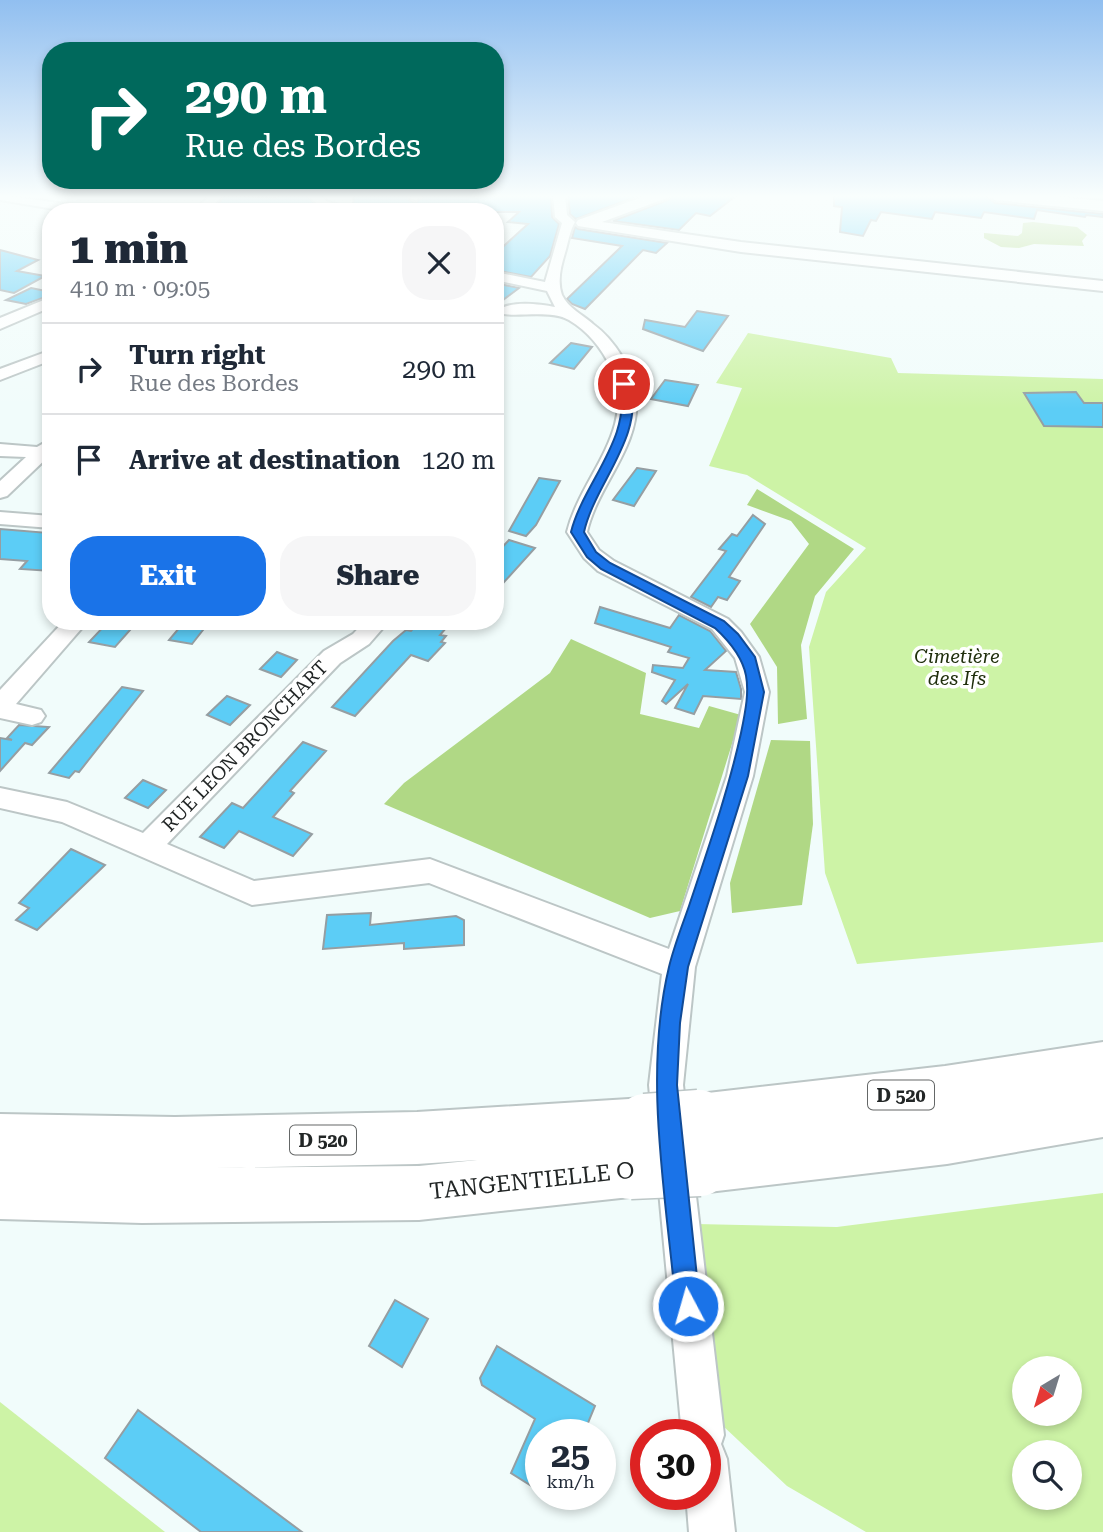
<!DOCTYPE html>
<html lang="en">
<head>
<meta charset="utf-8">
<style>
	body { margin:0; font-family:"Roboto Serif",serif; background:#f6f6f7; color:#1f2937; height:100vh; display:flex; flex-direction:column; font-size:26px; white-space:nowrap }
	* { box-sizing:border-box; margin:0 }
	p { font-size:23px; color:#747a83 }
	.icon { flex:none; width:38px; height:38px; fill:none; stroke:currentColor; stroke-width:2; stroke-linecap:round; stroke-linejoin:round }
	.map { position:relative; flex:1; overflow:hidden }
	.drawer { position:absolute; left:42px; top:203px; width:462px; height:427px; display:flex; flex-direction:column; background:#fff; border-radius:28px; box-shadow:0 4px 10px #0003 }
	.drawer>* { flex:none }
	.hud { position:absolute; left:42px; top:42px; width:462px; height:147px; border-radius:28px; box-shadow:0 4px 10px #0003; background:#00695c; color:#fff; overflow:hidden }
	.needle { width:46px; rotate:218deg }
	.fabs { position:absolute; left:1012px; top:1356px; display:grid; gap:14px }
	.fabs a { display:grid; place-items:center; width:70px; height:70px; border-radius:50%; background:#fff; box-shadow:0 4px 10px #0003; font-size:35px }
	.speed { position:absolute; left:525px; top:1419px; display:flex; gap:14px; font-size:35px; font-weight:700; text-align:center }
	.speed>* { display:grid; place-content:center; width:91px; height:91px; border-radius:50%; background:#fff; box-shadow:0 4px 10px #0003; line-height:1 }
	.speed small { font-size:18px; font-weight:400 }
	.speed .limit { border:10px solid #d22; background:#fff; color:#111 }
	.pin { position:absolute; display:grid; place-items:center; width:60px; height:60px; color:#fff; margin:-30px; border:4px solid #fff; border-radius:50%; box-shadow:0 2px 7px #0007 }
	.me { position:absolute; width:77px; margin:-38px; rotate:354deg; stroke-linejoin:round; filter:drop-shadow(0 0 5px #0008) }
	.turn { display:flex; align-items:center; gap:24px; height:147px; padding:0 28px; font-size:32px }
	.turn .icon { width:91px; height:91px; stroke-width:2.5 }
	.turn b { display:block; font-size:49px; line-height:60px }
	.round { display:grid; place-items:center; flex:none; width:74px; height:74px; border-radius:28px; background:#f6f6f7 }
	.overview { display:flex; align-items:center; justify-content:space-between; height:119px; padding:0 28px }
	h1 { font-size:42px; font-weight:800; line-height:52px }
	.action { display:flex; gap:14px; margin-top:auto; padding:14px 28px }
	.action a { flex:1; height:80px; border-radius:28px; background:#1a73e8; color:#fff; font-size:28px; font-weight:800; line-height:80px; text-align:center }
	.action a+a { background:#f6f6f7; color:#1f2937 }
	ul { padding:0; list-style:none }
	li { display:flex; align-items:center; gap:21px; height:91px; padding:0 28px; border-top:2px solid #e0e1e3 }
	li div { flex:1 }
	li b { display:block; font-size:26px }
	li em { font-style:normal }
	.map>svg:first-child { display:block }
	.green { fill:#cdf3a6; fill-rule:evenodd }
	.forest { fill:#b0d885 }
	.building { fill:#5ccdf6; stroke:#959ea2; stroke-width:2 }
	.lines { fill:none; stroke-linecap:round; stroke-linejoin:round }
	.minor-casing { stroke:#bcc6c6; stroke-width:4 }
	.tertiary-casing { stroke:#bcc6c6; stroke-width:4 }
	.primary-casing { stroke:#bcc6c6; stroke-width:4 }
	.minor { fill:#fff; fill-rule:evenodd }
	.tertiary { fill:#fff; fill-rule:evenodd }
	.primary { fill:#fff; fill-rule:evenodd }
	.primary-bridge-casing { stroke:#bcc6c6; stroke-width:61; stroke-linecap:butt }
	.primary-bridge { stroke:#fff; stroke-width:58 }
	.route { fill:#1a73e8; stroke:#114b97; stroke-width:2 }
	.labels { text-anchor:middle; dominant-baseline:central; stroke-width:7; stroke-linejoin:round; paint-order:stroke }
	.shield { fill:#fff; stroke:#646767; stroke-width:2 }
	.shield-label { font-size:18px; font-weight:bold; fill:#222626 }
	.park-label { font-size:19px; font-style:italic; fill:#202f0d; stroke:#fff }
	.street-label { font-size:19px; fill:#222626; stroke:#fff }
	.near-street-label { font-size:23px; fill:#222626; stroke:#fff }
</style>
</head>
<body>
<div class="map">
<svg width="1103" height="1532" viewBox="0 0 1103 1532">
	<rect width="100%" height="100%" fill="#f1fcfb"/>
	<g class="green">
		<polygon points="748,333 891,358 898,373 1103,379 1103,942 857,964 825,873 809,647 826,592 866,548 747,475 709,466 742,388 716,383"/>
		<path d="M1103,1193V1532H866L787,1486L722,1425L696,1224L837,1227ZM1024,1368H1069V1414H1024ZM1024,1452H1069V1498H1024Z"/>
		<polygon points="0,1402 165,1532 0,1532"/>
	</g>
	<g class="forest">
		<polygon points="1033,222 1077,227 1087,235 1082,241 1084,246 1034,244 1019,248 1001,247 984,238 984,233 1018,236 1022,233 1023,223"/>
		<polygon points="757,489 854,549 815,596 801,645 807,719 778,724 777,667 750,624 809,544 791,521 747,505"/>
		<polygon points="571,639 646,673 640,714 699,728 709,706 741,715 680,911 650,918 384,804 404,783 550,673"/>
		<polygon points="771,740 810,741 813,824 802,905 732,913 730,883"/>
	</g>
	<g class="building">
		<polygon points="225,195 275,198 280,195 307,195 317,206 308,212 251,212 216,206"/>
		<polygon points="354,195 409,195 409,200 415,203 425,195 551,195 552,217 559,224 550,256 531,277 495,270 495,254 528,224 508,222 519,212 396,212 353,205"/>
		<polygon points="568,195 641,195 576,219 570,214"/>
		<polygon points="672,195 737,195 710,216 696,213 679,230 613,221 668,200"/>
		<polygon points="834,195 985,195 995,203 1103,214 1103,217 1086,215 1085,217 1037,210 1034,219 984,212 981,218 935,212 932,219 881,212 876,221 871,220 863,236 840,232 842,207 834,206"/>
		<polygon points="575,227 578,229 667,243 656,253 643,250 585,309 572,304 567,299 622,246 572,238"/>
		<polygon points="0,250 38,260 17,271 45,276 14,293 0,290"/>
		<polygon points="495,283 519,288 495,306"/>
		<polygon points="31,288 51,292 51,295 26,304 6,300"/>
		<polygon points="697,311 728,316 703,351 643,329 645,320 685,327"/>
		<polygon points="571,343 592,347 574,369 550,363"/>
		<polygon points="665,380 698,385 688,406 651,399"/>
		<polygon points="1076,392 1084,403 1103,403 1103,427 1044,426 1024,393"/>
		<polygon points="637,468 656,471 634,506 613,500"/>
		<polygon points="539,478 560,481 536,525 526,536 509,531"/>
		<polygon points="753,515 765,524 729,577 740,581 727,600 718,597 711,607 691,597 726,551 719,549 732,534 737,536"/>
		<polygon points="0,529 49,533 43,541 51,531 51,571 20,569 27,561 0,559"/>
		<polygon points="509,540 535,548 495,592 495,555"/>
		<polygon points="600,607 670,628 679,615 710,631 726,651 705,670 736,672 741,689 741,699 703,696 694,714 675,708 688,684 666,704 662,701 675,680 652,672 653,665 683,668 689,658 668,652 671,647 595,623"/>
		<polygon points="109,621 138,621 115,647 89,642"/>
		<polygon points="185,621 210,621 192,644 169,640"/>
		<polygon points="420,621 452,621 440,635 446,636 441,642 445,643 428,661 411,655 355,716 332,707 393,641 406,630 411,631"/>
		<polygon points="277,652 297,660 281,677 260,669"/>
		<polygon points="122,687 143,691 79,772 75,771 69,778 49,773"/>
		<polygon points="227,696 250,705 230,725 207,715"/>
		<polygon points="19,725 49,727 32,745 25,743 0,771 0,738 12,740 7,738"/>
		<polygon points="303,742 326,751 290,791 294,793 273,817 312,834 293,856 239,831 224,848 200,837 232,803 243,808"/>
		<polygon points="143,780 166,790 148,808 125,798"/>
		<polygon points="71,849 105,865 37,930 16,920 29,908 19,903"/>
		<polygon points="371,913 370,925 456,916 464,920 464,945 404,949 404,943 323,949 327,915"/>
		<polygon points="395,1300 428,1319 402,1367 369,1346"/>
		<polygon points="497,1346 595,1406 583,1435 541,1435 541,1492 511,1473 535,1419 482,1385 480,1378"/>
		<polygon points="138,1410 208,1462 302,1532 201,1532 105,1458"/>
	</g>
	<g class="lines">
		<defs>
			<g id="minor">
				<polygon points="0,195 96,208 102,212 72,212 0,200"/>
				<polygon points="210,195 223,195 207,212 193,212"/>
				<path d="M309,195H321L326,201L360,212C339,212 322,213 309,195Z"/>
				<polygon points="411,195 423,195 416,200 412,199"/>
				<path d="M553,195H565L567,215L575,222C570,230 568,243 565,253C561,266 557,281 562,295C568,308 583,315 593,324C615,340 633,369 636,397C641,446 597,486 587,532L599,550L614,561L728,619L741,632L759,657L769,692L753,776L695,967L683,1085L724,1435L721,1444L727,1459L735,1532H689L686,1494H705V1435H682L649,1085L662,974L429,883L252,905L62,822L0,808V788L67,802L143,833L324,651L353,634L365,621H389L369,644L340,663L167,844L254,881L430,859L669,949L727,776L745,692L735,658L712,629L598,571L584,558L567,532C581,475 638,430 611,368C602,349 588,331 569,320C549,308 506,320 497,311C510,300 539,304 555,307L547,291L495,280V272L545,282L562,223L555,217Z"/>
				<polygon points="51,297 51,307 0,329 0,318"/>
				<polygon points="43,353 49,355 49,361 0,380 0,369"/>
				<polygon points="51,439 51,454 7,496 0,498 0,481 26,457 0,456 0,444 37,447"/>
				<polygon points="0,512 51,516 51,528 0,524"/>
				<polygon points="64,621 88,621 16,704 41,710 45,716 41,722 32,725 0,718 0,690"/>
			</g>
			<g id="tertiary">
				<polygon points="648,195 670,195 667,198 602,222 741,242 1103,281 1103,291 741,252 578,226 576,223 578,220"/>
				<polygon points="987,195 1037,195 1103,201 1103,211 995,200"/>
			</g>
			<g id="primary">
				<polygon points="1103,1042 1103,1137 947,1164 700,1193 681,1186 674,1167 681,1148 695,1143 681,1137 673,1119 681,1101 699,1094 945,1066"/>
				<path d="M645,1098L663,1105L671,1123L663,1141L642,1149L649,1151L657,1170L649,1189L630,1197L419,1220L142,1223L0,1219V1114L175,1117L417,1112ZM477,1160L419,1166L211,1168L417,1164Z"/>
			</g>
		</defs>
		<use href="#minor" class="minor-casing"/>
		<use href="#tertiary" class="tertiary-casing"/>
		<use href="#primary" class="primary-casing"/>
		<use href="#minor" class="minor"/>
		<use href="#tertiary" class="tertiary"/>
		<use href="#primary" class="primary"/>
		<defs>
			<g id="primary-bridge">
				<polyline points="645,1123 699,1119"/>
				<polyline points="630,1170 700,1167"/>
			</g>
		</defs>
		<use href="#primary-bridge" class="primary-bridge-casing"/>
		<use href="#primary-bridge" class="primary-bridge"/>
	</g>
	<linearGradient id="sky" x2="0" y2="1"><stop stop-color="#91bff0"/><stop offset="0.48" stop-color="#f9fefd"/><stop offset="1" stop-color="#f9fefd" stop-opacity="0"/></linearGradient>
	<rect width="1103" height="409" fill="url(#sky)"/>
	<path class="route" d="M624,381L630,384C645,436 595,483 584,532L596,552L610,563L724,621L738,634L755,657L764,692L748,776L688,967L680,1023L677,1085L700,1306L697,1314L688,1318L680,1314L676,1306C666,1196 643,1075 669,967C674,946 682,926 689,906C708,849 728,792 741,733C751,685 753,663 715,628L601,569L587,557L571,532C583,483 634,436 619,384Z"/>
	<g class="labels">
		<g class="shield">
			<rect x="868" y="1080.5" width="66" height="29" rx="5"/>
			<rect x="290" y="1125.5" width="66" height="29" rx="5"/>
		</g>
		<g class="shield-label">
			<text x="901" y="1095">D 520</text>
			<text x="323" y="1140">D 520</text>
		</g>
		<g class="park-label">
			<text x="957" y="656">Cimetière<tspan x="957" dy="22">des Ifs</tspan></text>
		</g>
		<g class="street-label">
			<text transform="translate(245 746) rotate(-46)">RUE LEON BRONCHART</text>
		</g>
		<g class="near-street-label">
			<text transform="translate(532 1181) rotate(-6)">TANGENTIELLE O</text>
		</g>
	</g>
</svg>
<div class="fabs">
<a><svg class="needle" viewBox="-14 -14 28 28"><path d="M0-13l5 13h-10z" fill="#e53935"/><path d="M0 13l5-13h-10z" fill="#747a83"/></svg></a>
<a><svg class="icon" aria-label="search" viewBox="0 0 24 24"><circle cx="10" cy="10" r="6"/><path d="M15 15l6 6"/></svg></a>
</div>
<div class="speed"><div>25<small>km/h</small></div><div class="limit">30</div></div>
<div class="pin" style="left:624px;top:384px;background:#d93025"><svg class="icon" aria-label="arrive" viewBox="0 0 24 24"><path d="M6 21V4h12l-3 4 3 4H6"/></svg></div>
<svg class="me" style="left:688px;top:1306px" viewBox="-20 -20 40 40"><circle r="17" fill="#1a73e8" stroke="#fff" stroke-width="3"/><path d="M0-11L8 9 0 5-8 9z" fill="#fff"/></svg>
<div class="hud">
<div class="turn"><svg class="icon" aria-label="right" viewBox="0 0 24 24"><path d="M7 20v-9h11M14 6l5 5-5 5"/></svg><div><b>290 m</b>Rue des Bordes</div></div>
</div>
<section class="drawer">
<div class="overview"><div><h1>1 min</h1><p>410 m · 09:05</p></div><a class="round"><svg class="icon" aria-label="close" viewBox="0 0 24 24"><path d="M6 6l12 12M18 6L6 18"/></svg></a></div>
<ul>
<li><svg class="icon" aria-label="right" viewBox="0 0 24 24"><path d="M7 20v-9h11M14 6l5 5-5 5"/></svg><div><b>Turn right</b><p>Rue des Bordes</p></div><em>290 m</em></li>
<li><svg class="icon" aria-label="arrive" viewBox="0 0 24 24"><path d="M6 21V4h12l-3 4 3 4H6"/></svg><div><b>Arrive at destination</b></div><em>120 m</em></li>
</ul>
<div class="action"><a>Exit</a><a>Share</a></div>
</section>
</div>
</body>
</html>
